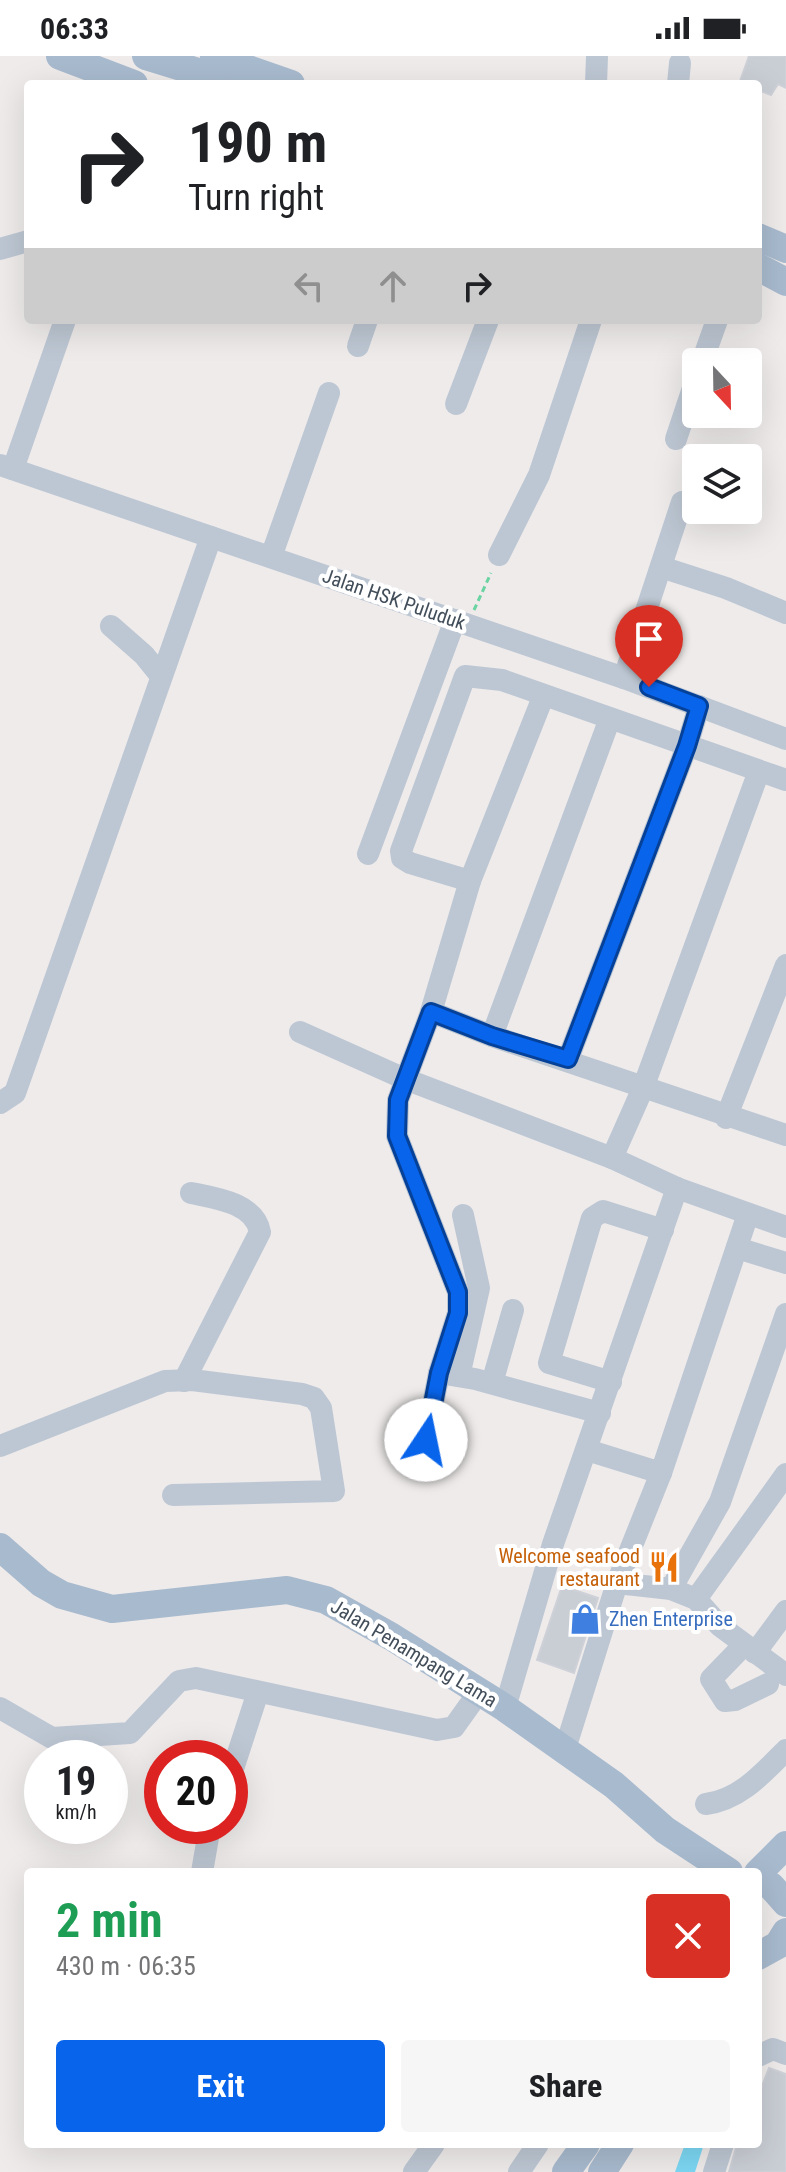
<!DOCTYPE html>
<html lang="en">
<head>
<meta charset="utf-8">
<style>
	body { margin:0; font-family:"Roboto Condensed",sans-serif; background:#f6f6f6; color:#202124; height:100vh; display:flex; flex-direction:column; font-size:30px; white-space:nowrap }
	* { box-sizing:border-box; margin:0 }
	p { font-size:26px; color:#757577 }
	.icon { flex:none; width:44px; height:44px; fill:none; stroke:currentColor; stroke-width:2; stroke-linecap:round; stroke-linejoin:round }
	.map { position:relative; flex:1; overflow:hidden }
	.panel { position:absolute; left:24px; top:1812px; width:738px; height:280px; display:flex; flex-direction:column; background:#fff; border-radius:8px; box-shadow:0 8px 32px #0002 }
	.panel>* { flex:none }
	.guide { position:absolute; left:24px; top:24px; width:738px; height:244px; border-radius:8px; box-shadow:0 8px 32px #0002; background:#fff; color:#202124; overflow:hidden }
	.needle { width:52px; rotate:158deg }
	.tools { position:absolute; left:682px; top:292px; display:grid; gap:16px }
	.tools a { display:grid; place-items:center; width:80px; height:80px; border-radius:8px; background:#fff; box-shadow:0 8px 32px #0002; font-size:40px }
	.speed { position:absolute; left:24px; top:1684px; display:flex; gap:16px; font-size:40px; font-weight:700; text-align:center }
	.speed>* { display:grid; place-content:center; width:104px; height:104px; border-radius:50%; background:#fff; box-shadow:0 8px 32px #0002; line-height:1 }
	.speed small { font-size:20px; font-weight:400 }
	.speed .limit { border:12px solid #d22; background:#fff; color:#111 }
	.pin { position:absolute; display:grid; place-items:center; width:68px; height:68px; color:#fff; margin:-82px -34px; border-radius:50% 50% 50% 0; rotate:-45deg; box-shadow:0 0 8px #0007 }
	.pin .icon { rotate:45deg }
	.me { position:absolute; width:88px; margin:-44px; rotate:11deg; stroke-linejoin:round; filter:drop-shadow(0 0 6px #0008) }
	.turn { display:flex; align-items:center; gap:28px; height:168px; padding:0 32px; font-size:36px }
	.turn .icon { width:104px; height:104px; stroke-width:2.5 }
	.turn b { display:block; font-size:56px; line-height:68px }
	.lanes { display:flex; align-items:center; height:76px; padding:0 32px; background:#0003; justify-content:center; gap:40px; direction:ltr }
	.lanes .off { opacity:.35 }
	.round { display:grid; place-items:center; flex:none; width:84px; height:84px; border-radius:8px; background:#f6f6f6 }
	.head { display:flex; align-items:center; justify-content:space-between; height:136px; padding:0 32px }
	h1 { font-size:48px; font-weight:700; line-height:60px; color:#1e9e55 }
	.primary-button { display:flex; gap:16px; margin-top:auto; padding:16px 32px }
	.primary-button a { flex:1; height:92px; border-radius:8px; background:#0864eb; color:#fff; font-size:32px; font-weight:700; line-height:92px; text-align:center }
	.primary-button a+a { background:#f6f6f6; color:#202124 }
	.status { display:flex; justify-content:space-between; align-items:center; height:56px; padding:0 40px; background:#fff; direction:ltr }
	.status svg { height:22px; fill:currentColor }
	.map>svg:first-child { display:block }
	.water { fill:#7cd7f3 }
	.building { fill:#c9cdd4; stroke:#ced1d8; stroke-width:2 }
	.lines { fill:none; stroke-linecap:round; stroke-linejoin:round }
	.path { stroke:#69d3a2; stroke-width:3; stroke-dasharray:6 4; stroke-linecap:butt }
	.minor { stroke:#bdc7d3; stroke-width:22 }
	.major { stroke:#a8bace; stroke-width:28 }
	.route-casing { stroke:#054199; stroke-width:20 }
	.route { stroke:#0864eb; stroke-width:14 }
	.labels { text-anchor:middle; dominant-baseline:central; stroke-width:8; stroke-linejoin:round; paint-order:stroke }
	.street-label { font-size:20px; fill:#424e5a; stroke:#fff }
	.food-label { font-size:20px; fill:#c56008; stroke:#fff; text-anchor:end }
	.shop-label { font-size:20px; fill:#366cbe; stroke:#fff; text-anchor:start }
</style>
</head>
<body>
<div class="status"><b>06:33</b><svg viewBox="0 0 49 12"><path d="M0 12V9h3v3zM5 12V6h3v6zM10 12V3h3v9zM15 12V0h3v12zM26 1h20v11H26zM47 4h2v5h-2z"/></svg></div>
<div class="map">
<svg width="786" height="2116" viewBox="0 0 786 2116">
	<rect width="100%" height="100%" fill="#efebeb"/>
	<polygon class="water" points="685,2088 704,2088 695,2116 675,2116"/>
	<g class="building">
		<polygon points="749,0 786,0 786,32 778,28 771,39 758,34 758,28 739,28"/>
		<polygon points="562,1530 598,1542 574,1617 537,1604"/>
		<polygon points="769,2012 786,2018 786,2116 729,2116 737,2088 758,2088 758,2040"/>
	</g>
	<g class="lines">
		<polyline class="path" points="474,554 491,517"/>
		<g class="minor">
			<polyline points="596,28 597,0"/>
			<polyline points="678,28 680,7"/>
			<polyline points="0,193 28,185"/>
			<polyline points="358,290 367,264"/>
			<polyline points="702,306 717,264"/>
			<polyline points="456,348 488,264"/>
			<polyline points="676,383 696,323"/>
			<polyline points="0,409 624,622 786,683"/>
			<polyline points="13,413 65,264"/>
			<polyline points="499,499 539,419 591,264"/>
			<polyline points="271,501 329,337"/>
			<polyline points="661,511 726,532 786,557"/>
			<polyline points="111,570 144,599 161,620"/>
			<polyline points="624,622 682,446"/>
			<polyline points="368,798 455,564"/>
			<polyline points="470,825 410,807 402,802 401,795 465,620 502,624 786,724"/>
			<polyline points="431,956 492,980 786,1079"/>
			<polyline points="300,976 405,1023 612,1102 677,1132 786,1171"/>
			<polyline points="492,980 609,665"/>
			<polyline points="568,1003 687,690 699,650"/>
			<polyline points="0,1047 15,1037 211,481"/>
			<polyline points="726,1062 786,909"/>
			<polyline points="612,1102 643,1032 759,715"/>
			<polyline points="737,1192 786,1207"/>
			<polyline points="439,1317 475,1323 600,1357"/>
			<polyline points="459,1320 479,1232 463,1159"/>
			<path d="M184,1325L260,1176C255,1147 215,1142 191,1137"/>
			<polyline points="611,1326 549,1307 592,1162 603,1155 663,1174"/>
			<polyline points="492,1327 513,1254"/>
			<polyline points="426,1384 439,1317 458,1257 458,1236 397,1080 398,1044 431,956 470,825 543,641"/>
			<polyline points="0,1390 165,1325 192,1324 302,1338 314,1342 321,1352 334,1435 173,1439"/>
			<polyline points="587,1394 661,1417"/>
			<polyline points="617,1527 671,1533 696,1543 720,1570 786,1619"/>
			<polyline points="671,1533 720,1446 786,1258"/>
			<polyline points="696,1543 786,1418"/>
			<polyline points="744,1589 711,1623 725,1645 735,1644 768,1628"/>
			<polyline points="755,1597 786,1555"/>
			<polyline points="0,1652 52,1682 130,1677 179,1625 196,1622 437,1674 454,1671 479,1636"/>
			<polyline points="505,1652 553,1488 677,1132"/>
			<polyline points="565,1693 617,1527 661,1417 748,1158"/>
			<polyline points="230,1722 258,1636"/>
			<path d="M706,1748C740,1744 763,1717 786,1694"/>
			<polyline points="202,1816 210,1770"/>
			<polyline points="758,2000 773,1993 786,1998"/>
			<polyline points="414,2116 434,2088"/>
			<polyline points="519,2116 538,2088"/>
			<polyline points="714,2116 723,2088"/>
		</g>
		<g class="major">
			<polyline points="60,0 134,28"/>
			<polyline points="146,0 237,28"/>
			<polyline points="214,1 291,28"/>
			<polyline points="758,181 786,193"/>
			<polyline points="758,211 786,226"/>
			<polyline points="0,1491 41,1527 62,1539 112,1553 287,1534 326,1544 392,1581 505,1652 614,1729 665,1774 729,1816"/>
			<polyline points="758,1817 786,1789"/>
			<polyline points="758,1825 771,1830 786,1847"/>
			<polyline points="758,1900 778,1889 786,1876"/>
			<polyline points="566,2116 586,2088"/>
			<polyline points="602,2116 620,2088"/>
		</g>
	</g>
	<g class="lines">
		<defs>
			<polyline id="route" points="426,1384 439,1317 458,1257 458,1236 397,1080 398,1044 431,956 492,980 568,1003 687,690 699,650 649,631"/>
		</defs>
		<use href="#route" class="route-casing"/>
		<use href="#route" class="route"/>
	</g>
	<defs>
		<symbol id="restaurant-bare" viewBox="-9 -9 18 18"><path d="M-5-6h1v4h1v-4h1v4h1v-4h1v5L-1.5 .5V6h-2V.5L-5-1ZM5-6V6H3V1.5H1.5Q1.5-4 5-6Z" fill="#e8710a" stroke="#fff" stroke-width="2.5" paint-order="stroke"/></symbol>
		<symbol id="shop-bare" viewBox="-9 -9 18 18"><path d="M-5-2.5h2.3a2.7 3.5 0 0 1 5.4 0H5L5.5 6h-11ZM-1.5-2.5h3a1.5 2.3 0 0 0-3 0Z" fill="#3f7fe0" stroke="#fff" stroke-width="2.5" paint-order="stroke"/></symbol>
	</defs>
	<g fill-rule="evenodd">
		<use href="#restaurant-bare" x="642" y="1489" width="44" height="44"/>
		<use href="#shop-bare" x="563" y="1541" width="44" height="44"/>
	</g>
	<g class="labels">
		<g class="street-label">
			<text transform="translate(394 543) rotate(19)">Jalan HSK Puluduk</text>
			<text transform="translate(414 1597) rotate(31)">Jalan Penampang Lama</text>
		</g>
		<g class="food-label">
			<text x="640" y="1500">Welcome seafood<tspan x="640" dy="23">restaurant</tspan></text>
		</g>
		<g class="shop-label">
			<text x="609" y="1563">Zhen Enterprise</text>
		</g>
	</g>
</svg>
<div class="tools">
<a><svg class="needle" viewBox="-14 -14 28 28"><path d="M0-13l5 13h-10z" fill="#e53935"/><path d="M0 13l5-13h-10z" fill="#757577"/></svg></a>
<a><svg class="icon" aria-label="layers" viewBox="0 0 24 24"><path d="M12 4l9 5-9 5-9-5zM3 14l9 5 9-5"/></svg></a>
</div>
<div class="speed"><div>19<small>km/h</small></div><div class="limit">20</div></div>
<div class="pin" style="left:649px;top:631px;background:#d93025"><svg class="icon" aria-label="arrive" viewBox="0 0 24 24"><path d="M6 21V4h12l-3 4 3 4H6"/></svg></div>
<svg class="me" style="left:426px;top:1384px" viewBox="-20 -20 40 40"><circle r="19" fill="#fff"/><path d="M0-13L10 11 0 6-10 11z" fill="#0864eb"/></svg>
<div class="guide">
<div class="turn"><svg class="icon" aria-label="right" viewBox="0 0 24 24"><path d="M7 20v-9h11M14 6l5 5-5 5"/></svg><div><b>190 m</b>Turn right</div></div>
<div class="lanes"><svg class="icon off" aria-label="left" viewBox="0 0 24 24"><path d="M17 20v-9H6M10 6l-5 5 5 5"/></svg><svg class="icon off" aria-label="ahead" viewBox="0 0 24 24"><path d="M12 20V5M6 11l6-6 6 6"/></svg><svg class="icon" aria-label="right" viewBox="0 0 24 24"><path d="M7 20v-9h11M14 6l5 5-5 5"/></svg></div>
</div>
<section class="panel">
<div class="head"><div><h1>2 min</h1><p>430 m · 06:35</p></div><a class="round" style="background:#d93025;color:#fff"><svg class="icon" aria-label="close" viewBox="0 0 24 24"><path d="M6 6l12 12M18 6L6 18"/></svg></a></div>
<div class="primary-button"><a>Exit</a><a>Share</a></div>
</section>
</div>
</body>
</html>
